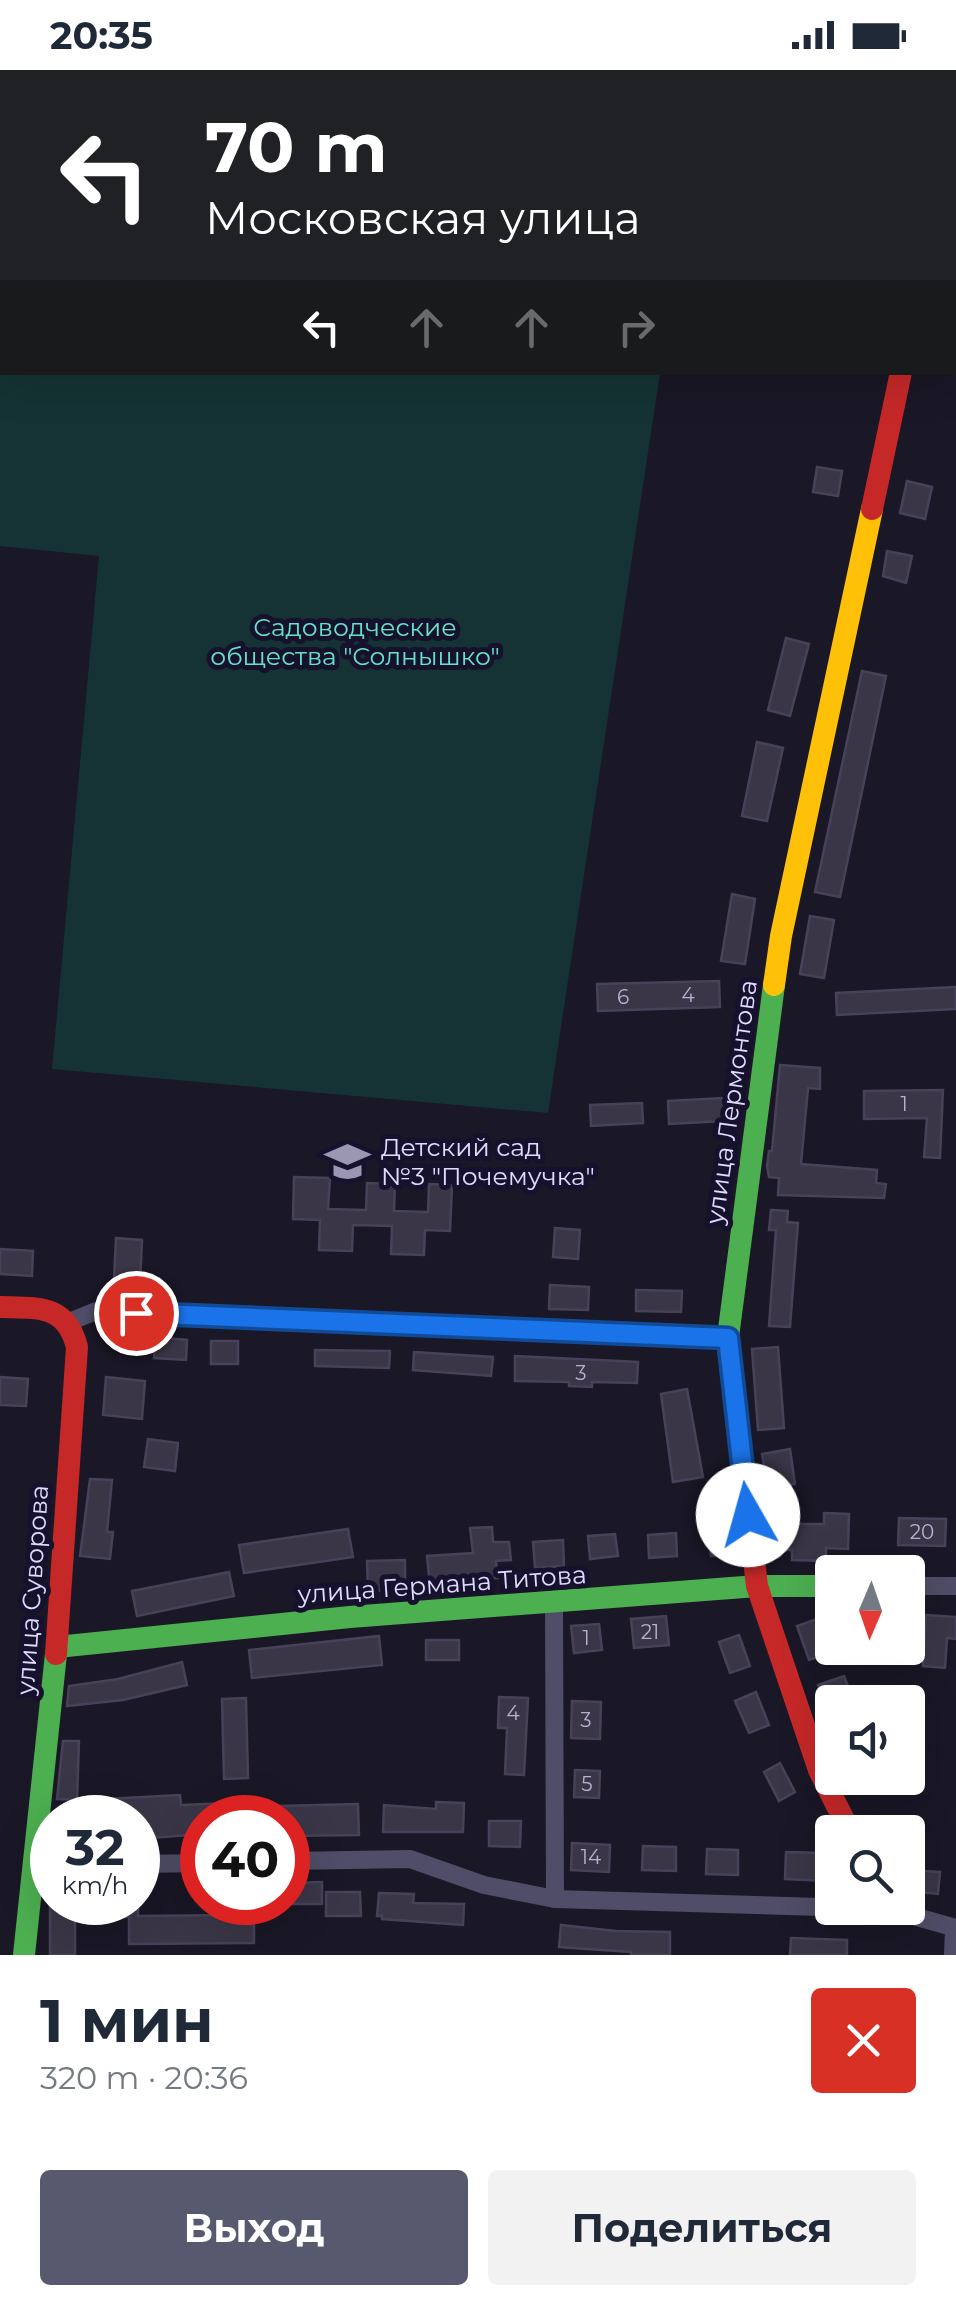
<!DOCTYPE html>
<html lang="ru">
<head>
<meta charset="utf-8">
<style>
	body { margin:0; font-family:Montserrat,sans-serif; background:#f2f2f3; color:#1f2937; height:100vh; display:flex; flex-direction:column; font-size:38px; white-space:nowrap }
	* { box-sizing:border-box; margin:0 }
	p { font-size:32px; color:#747a83 }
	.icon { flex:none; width:55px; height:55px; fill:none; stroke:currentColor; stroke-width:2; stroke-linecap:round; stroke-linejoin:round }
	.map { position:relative; height:1885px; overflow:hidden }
	.side { display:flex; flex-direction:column; background:#fff; flex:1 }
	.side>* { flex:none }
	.top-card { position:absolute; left:0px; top:0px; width:958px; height:305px; box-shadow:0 10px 40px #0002; background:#202124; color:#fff; overflow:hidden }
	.needle { width:65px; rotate:182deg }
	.tools { position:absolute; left:815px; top:1485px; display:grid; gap:20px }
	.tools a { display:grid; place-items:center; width:110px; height:110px; border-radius:10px; background:#fff; box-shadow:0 10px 40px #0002; font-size:50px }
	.speed { position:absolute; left:30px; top:1725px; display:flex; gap:20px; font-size:50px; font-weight:700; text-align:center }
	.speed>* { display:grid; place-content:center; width:130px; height:130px; border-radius:50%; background:#fff; box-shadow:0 10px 40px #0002; line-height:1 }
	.speed small { font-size:25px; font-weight:400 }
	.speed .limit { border:15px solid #d22; background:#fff; color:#111 }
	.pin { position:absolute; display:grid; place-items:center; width:85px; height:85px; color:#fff; margin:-42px; border:5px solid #fff; border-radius:50%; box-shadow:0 2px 10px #0007 }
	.me { position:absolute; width:110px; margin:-55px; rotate:353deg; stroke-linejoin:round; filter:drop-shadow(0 0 8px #0008) }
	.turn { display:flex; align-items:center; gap:35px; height:210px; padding:0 40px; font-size:45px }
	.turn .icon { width:130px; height:130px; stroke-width:2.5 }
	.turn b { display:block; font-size:70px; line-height:85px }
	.lanes { display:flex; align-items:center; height:95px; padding:0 40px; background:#0003; justify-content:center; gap:50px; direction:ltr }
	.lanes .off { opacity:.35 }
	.round { display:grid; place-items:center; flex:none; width:105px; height:105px; border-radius:10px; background:#f2f2f3 }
	.summary { display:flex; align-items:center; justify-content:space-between; height:170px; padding:0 40px }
	h1 { font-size:60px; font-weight:700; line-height:75px }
	.cta { display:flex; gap:20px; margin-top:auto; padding:20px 40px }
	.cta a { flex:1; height:115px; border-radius:10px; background:#575a6f; color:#fff; font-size:40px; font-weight:700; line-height:115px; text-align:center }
	.cta a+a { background:#f2f2f3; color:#1f2937 }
	.status { display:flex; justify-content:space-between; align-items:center; height:70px; padding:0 50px; background:#fff; direction:ltr }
	.status svg { height:28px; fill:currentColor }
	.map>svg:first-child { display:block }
	.green { fill:#153334 }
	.building { fill:#3a3647; stroke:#474259; stroke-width:2.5 }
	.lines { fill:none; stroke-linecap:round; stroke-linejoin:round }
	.street { stroke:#4f4d67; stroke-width:18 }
	.fast { stroke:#4caf50; stroke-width:22 }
	.slow { stroke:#ffc107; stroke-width:22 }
	.jam { stroke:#c62828; stroke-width:22 }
	.route-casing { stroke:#114b97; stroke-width:25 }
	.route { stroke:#1a73e8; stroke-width:18 }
	.labels { text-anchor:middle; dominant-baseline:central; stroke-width:10; stroke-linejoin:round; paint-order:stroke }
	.number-label { font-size:20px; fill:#b7b2d1 }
	.park-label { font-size:25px; fill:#65e3c6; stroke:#16112c }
	.street-label { font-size:25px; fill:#e1dcff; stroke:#16112c }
	.poi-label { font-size:25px; fill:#e1dcff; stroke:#16112c; text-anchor:start }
</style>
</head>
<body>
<div class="status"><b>20:35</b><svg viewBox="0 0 49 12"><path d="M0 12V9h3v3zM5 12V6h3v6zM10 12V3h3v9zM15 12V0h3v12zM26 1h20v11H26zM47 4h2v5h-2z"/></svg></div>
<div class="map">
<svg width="956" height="1885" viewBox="0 0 956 1885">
	<rect width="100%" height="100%" fill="#1a1726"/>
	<polygon class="green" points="0,0 956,0 956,212 955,2 2,2 2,302 660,303 548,1043 52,999 99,486 0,476"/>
	<g class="building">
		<polygon points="817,397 842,401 838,426 813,422"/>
		<polygon points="907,411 932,417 925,449 900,443"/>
		<polygon points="887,481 912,486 906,513 883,506"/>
		<polygon points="786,568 809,574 790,646 768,640"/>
		<polygon points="862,601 886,606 840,827 815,822"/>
		<polygon points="757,672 783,678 767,751 742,746"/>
		<polygon points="732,824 755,829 745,894 721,891"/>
		<polygon points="810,846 834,850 824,908 800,904"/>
		<polygon points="719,911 720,937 598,941 597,914"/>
		<polygon points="956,917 956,939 837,945 836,923"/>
		<polygon points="780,995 820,998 820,1019 808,1018 801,1094 877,1100 876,1113 886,1114 884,1128 778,1125 779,1108 769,1107 767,1096 769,1081 772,1081"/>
		<polygon points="943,1020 940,1088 924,1087 927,1048 864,1049 864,1021"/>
		<polygon points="723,1028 724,1051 669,1054 668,1031"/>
		<polygon points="642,1033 643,1053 591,1056 590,1035"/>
		<polygon points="294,1107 330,1108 328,1139 366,1140 367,1113 395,1114 394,1141 428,1142 429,1114 452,1115 450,1161 425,1160 424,1185 391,1184 392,1156 353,1155 352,1181 319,1180 320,1150 293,1149"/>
		<polygon points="771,1140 788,1141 787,1152 798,1153 790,1257 769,1256 776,1160 769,1160"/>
		<polygon points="555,1158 580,1160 578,1189 553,1187"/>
		<polygon points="116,1168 142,1170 140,1212 114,1210"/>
		<polygon points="0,1179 33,1181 32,1206 0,1204"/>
		<polygon points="550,1215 589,1217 588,1240 549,1239"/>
		<polygon points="636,1220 682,1221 681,1242 636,1241"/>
		<polygon points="156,1267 187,1270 186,1290 154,1288"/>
		<rect x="211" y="1271" width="27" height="23"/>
		<polygon points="778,1277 784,1358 758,1360 752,1279"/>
		<polygon points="315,1280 390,1281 389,1298 315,1296"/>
		<polygon points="414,1282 493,1287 491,1306 413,1300"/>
		<polygon points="515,1286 638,1292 637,1313 592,1312 592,1317 569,1316 569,1312 515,1311"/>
		<polygon points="0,1307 28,1309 26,1336 0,1335"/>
		<polygon points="106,1307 145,1311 142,1349 103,1345"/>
		<polygon points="687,1319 703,1407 673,1412 661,1324"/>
		<polygon points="148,1369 178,1373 175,1401 144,1397"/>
		<polygon points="790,1379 795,1414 768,1418 762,1384"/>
		<polygon points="90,1409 112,1410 107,1462 113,1462 110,1489 80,1486"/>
		<polygon points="824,1443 849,1444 848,1479 826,1478 826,1491 792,1490 792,1480 769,1480 769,1444 796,1444 796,1454 824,1454"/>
		<polygon points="899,1448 946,1449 945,1476 898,1475"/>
		<polygon points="492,1457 493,1472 509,1472 511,1490 496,1491 498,1508 460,1508 460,1514 430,1516 427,1486 473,1483 470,1458"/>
		<polygon points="734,1457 737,1482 711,1486 707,1460"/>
		<polygon points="348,1459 353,1487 244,1503 239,1475"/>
		<polygon points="676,1463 677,1486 649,1488 648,1465"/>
		<polygon points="615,1464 618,1486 590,1489 588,1466"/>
		<polygon points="563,1470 564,1496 535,1498 533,1472"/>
		<polygon points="405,1490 405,1520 368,1521 367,1491"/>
		<polygon points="229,1502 234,1526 137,1546 132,1521"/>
		<polygon points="926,1545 956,1547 956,1569 947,1568 945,1598 923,1596"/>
		<polygon points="666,1546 669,1575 634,1578 631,1549"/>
		<polygon points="820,1548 832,1582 809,1590 797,1556"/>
		<polygon points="599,1554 602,1580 574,1583 571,1556"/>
		<polygon points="739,1565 750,1596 730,1603 719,1572"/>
		<polygon points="379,1566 382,1595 252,1608 249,1580"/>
		<rect x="426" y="1570" width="33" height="20"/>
		<polygon points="182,1592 187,1615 123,1630 67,1636 69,1616 118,1609"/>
		<polygon points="844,1606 854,1632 824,1632 818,1615"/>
		<polygon points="756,1622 769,1655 749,1663 735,1631"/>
		<polygon points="499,1627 528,1628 524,1705 505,1704 507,1658 498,1658"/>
		<polygon points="246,1628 248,1708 224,1709 222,1629"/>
		<polygon points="572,1631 601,1632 600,1669 571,1668"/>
		<polygon points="63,1671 79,1671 77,1730 57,1729"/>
		<polygon points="780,1693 795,1722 779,1731 764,1702"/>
		<polygon points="575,1700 600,1701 599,1728 574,1727"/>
		<polygon points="180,1725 181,1735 251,1732 252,1748 202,1748 202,1764 138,1769 138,1748 106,1748 106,1729"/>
		<polygon points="436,1732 464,1733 463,1762 383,1762 384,1735 436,1739"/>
		<polygon points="358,1734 359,1765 288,1766 288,1748 278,1748 278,1736"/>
		<polygon points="489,1751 521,1751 520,1777 489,1776"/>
		<polygon points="572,1773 610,1775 609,1802 571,1800"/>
		<polygon points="643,1776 676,1777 676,1801 642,1800"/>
		<polygon points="707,1779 738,1780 738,1805 706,1804"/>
		<polygon points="786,1782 827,1783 826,1811 785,1809"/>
		<polygon points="908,1800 940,1802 938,1824 908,1821"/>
		<polygon points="322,1812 322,1834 288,1834 288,1813"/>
		<polygon points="326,1822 360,1822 361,1846 326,1846"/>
		<polygon points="379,1823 414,1824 413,1833 464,1834 463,1855 382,1849 382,1846 377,1846"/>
		<polygon points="50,1832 138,1832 138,1846 240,1845 240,1832 254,1832 254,1873 129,1874 129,1847 75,1847 75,1885 50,1885"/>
		<polygon points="561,1855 616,1861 670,1862 670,1885 631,1885 631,1882 559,1877"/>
		<polygon points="791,1868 847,1870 847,1885 790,1885"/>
	</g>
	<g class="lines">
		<g class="street">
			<polyline points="752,0 755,2"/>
			<polyline points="919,2 919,0"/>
			<polyline points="955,121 956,119"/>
			<polyline points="69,1252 96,1241 728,1267"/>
			<polyline points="908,1516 956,1516"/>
			<polyline points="554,1533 555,1829"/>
			<polyline points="288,1791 410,1789 484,1815 555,1829 889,1839 956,1858"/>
			<polyline points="138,1794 202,1793"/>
			<polyline points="953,1885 954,1858"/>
		</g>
		<g class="fast">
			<polyline points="748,1436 728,1267 774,915"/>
			<polyline points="57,1577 350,1547 757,1516 832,1516"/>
			<polyline points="24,1885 56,1584"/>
		</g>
		<polyline class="slow" points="774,915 781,866 872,439"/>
		<g class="jam">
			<polyline points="872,439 901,302"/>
			<path d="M0,1237C38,1238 66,1234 77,1277L56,1584"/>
			<polyline points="748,1436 757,1516 819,1700 850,1762"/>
		</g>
	</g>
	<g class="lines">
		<defs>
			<polyline id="route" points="136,1243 728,1268 748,1445"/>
		</defs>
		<use href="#route" class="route-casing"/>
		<use href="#route" class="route"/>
	</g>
	<defs>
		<symbol id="school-bare" viewBox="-9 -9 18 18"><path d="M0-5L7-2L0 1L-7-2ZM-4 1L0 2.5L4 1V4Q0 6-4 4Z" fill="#9b97b3" stroke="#16112c" stroke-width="2.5" paint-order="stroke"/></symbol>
	</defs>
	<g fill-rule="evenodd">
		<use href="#school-bare" x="316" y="1060" width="63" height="63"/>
	</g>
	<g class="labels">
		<g class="number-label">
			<text x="688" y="925">4</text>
			<text x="623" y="927">6</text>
			<text x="904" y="1034">1</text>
			<text x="581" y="1303">3</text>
			<text x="922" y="1462">20</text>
			<text x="650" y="1562">21</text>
			<text x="586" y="1568">1</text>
			<text x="513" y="1643">4</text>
			<text x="586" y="1650">3</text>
			<text x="587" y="1714">5</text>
			<text x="591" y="1787">14</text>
		</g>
		<g class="park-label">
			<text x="355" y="557">Садоводческие<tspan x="355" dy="29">общества "Солнышко"</tspan></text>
		</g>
		<g class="street-label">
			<text transform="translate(731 1032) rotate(-82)">улица Лермонтова</text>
			<text transform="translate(442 1514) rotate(-4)">улица Германа Титова</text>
			<text transform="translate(32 1520) rotate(-86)">улица Суворова</text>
		</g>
		<g class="poi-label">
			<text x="381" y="1077">Детский сад<tspan x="381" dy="29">№3 "Почемучка"</tspan></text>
		</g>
	</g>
</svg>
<div class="tools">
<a><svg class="needle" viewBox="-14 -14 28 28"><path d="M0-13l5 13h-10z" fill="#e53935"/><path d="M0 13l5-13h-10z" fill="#747a83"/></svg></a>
<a><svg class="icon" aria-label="sound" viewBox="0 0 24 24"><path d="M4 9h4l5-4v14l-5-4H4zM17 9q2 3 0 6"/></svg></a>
<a><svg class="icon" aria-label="search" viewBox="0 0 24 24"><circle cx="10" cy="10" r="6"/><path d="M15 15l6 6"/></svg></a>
</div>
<div class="speed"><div>32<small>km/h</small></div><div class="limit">40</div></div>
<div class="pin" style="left:136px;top:1243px;background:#d93025"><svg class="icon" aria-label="arrive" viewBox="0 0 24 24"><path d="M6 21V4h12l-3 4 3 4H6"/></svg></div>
<svg class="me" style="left:748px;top:1445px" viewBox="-20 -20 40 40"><circle r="19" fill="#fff"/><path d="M0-13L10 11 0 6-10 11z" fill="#1a73e8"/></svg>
<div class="top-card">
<div class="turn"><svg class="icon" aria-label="left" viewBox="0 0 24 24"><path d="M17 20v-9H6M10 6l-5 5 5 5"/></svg><div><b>70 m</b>Московская улица</div></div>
<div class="lanes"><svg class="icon" aria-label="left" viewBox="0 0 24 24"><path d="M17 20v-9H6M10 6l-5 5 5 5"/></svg><svg class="icon off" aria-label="ahead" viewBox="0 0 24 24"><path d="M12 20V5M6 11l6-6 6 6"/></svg><svg class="icon off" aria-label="ahead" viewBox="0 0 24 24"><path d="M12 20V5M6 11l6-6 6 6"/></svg><svg class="icon off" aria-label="right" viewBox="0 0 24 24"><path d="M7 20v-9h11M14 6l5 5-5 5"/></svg></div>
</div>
</div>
<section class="side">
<div class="summary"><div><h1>1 мин</h1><p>320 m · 20:36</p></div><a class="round" style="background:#d93025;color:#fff"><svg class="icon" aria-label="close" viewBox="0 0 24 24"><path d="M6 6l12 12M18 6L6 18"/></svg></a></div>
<div class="cta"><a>Выход</a><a>Поделиться</a></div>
</section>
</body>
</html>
